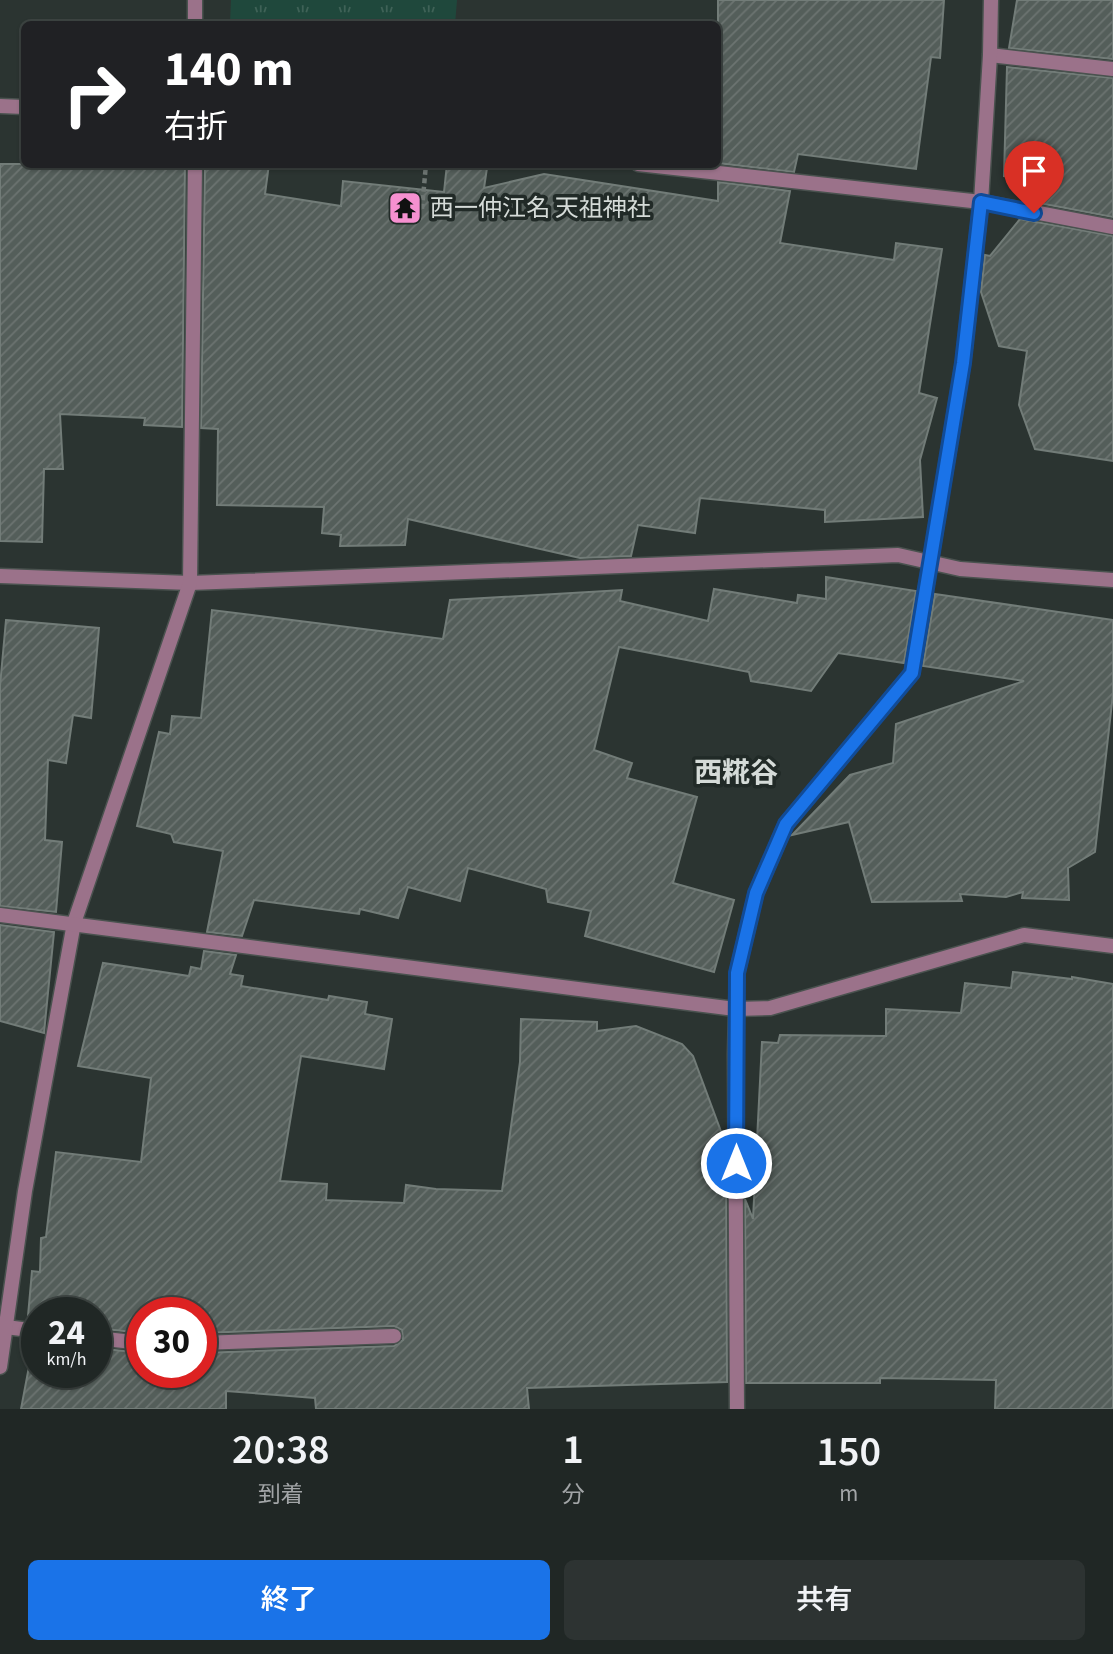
<!DOCTYPE html>
<html lang="ja">
<head>
<meta charset="utf-8">
<style>
	body { margin:0; font-family:"Source Sans 3","Noto Sans JP",sans-serif; background:#2d3332; color:#f1f3f6; height:100vh; display:flex; flex-direction:column; font-size:26px; white-space:nowrap }
	* { box-sizing:border-box; margin:0 }
	p { font-size:23px; color:#a2a5a7 }
	.icon { flex:none; width:38px; height:38px; fill:none; stroke:currentColor; stroke-width:2; stroke-linecap:round; stroke-linejoin:round }
	.map { position:relative; height:1409px; overflow:hidden }
	.sheet { display:flex; flex-direction:column; background:#202725; flex:1 }
	.sheet>* { flex:none }
	.guide { position:absolute; left:21px; top:21px; width:700px; height:147px; border-radius:10px; box-shadow:0 2px 5px #0004,0 0 0 2px #3d4442; background:#202124; color:#fff; overflow:hidden }
	.speed { position:absolute; left:21px; top:1297px; display:flex; gap:14px; font-size:35px; font-weight:700; text-align:center }
	.speed>* { display:grid; place-content:center; width:91px; height:91px; border-radius:50%; background:#202725; box-shadow:0 2px 5px #0004,0 0 0 2px #3d4442; line-height:1 }
	.speed small { font-size:18px; font-weight:400 }
	.speed .limit { border:10px solid #d22; background:#fff; color:#111 }
	.pin { position:absolute; display:grid; place-items:center; width:60px; height:60px; color:#fff; margin:-72px -30px; border-radius:50% 50% 50% 0; rotate:-45deg; box-shadow:0 0 7px #0007 }
	.pin .icon { rotate:45deg }
	.me { position:absolute; width:77px; margin:-38px; rotate:0deg; stroke-linejoin:round; filter:drop-shadow(0 0 5px #0008) }
	.turn { display:flex; align-items:center; gap:24px; height:147px; padding:0 28px; font-size:32px }
	.turn .icon { width:91px; height:91px; stroke-width:2.5 }
	.turn b { display:block; font-size:49px; line-height:60px }
	.eta { display:flex; justify-content:space-evenly; align-items:center; height:119px; text-align:center }
	.eta b { font-size:42px; font-weight:600; line-height:49px }
	.button { display:flex; gap:14px; margin-top:auto; padding:14px 28px }
	.button a { flex:1; height:80px; border-radius:10px; background:#1a73e8; color:#fff; font-size:28px; font-weight:600; line-height:80px; text-align:center }
	.button a+a { background:#2d3332; color:#f1f3f6 }
	.map>svg:first-child { display:block }
	.park { fill:url(#park-tufts) }
	.building { fill:url(#building-hatch); stroke:#727c78; stroke-width:2 }
	.lines { fill:none; stroke-linecap:round; stroke-linejoin:round }
	.service-casing { stroke:#4a524f; stroke-width:17 }
	.minor-casing { stroke:#4a524f; stroke-width:17 }
	.tertiary-casing { stroke:#4a524f; stroke-width:17 }
	.path { stroke:#6e7673; stroke-width:4.5; stroke-dasharray:5 3.5; stroke-linecap:butt }
	.service { stroke:#9b728a; stroke-width:14 }
	.minor { stroke:#9b728a; stroke-width:14 }
	.tertiary { stroke:#9b728a; stroke-width:14 }
	.route-casing { stroke:#114b97; stroke-width:18 }
	.route { stroke:#1a73e8; stroke-width:12 }
	.labels { text-anchor:middle; dominant-baseline:central; stroke-width:7; stroke-linejoin:round; paint-order:stroke }
	.poi-label { font-size:24px; fill:#d5dbd8; stroke:#212a27; text-anchor:start }
	.quarter-label { font-size:28px; font-weight:bold; fill:#d5dbd8; stroke:#212a27 }
</style>
</head>
<body>
<div class="map">
<svg width="1113" height="1409" viewBox="0 0 1113 1409">
	<defs>
		<pattern id="park-tufts" width="24" height="20" patternUnits="userSpaceOnUse" patternTransform="scale(1.75)"><rect width="24" height="20" fill="#1f483c"/><path d="M3 7l-1-3M5 7V3M7 7l1-3M15 17l-1-3M17 17v-4M19 17l1-3" fill="none" stroke="#3f6257"/></pattern>
		<pattern id="building-hatch" width="6" height="6" patternUnits="userSpaceOnUse" patternTransform="scale(1.75)"><rect width="6" height="6" fill="#545e5a"/><path d="M-1 1l2-2M0 6l6-6M5 7l2-2" fill="none" stroke="#6c7471"/></pattern>
	</defs>
	<rect width="100%" height="100%" fill="#2b3431"/>
	<polygon class="park" points="231,0 457,0 455,24 230,24"/>
	<g class="building">
		<polygon points="718,0 944,0 940,58 931,57 916,169 798,154 794,172 718,163"/>
		<polygon points="1017,0 1113,0 1113,59 1009,48"/>
		<polygon points="1007,67 1113,78 1113,217 1034,202 1052,180 1004,176"/>
		<polygon points="0,164 185,164 182,427 144,425 145,418 60,414 63,469 44,469 42,542 0,541"/>
		<polygon points="205,164 269,164 265,194 341,206 343,181 444,192 447,164 487,168 484,188 544,174 718,201 718,182 790,191 780,243 894,260 896,243 942,249 919,393 937,398 920,460 923,517 825,522 825,510 700,498 695,533 638,525 631,556 580,558 408,519 405,545 340,546 341,535 322,533 324,507 217,505 218,429 201,428"/>
		<polygon points="1020,219 1113,236 1113,461 1035,449 1019,405 1027,351 999,346 981,292 985,255 990,256"/>
		<polygon points="826,577 916,591 904,663 838,653 811,691 751,681 749,672 619,647 594,750 632,763 627,778 697,797 673,883 734,900 714,972 585,936 591,911 548,902 546,889 468,868 460,901 408,887 398,918 360,909 359,914 254,900 242,936 207,932 223,851 174,842 171,834 137,826 159,732 170,734 172,716 201,718 212,610 443,639 450,600 622,590 620,601 708,621 714,589 797,603 798,595 826,599"/>
		<polygon points="935,594 1113,620 1113,694 1095,852 1068,868 1069,900 1022,898 1023,892 1006,897 960,894 962,901 872,902 849,822 792,835 850,775 893,763 896,724 1024,681 923,666"/>
		<polygon points="6,620 99,628 91,718 73,715 66,763 48,760 45,840 62,842 56,912 0,906 0,686"/>
		<polygon points="0,925 54,932 44,1033 0,1021"/>
		<polygon points="204,951 236,955 230,974 243,976 241,986 328,1000 329,996 367,1002 365,1014 392,1019 384,1069 301,1056 280,1181 327,1184 326,1200 404,1203 406,1185 436,1189 502,1191 520,1062 521,1019 597,1022 597,1031 636,1026 682,1044 693,1056 726,1145 727,1382 527,1388 529,1409 316,1409 315,1398 226,1391 226,1409 21,1409 34,1340 37,1340 37,1372 96,1372 96,1348 142,1353 142,1372 201,1372 201,1353 394,1346 403,1340 402,1330 394,1326 201,1333 201,1312 142,1312 142,1333 96,1328 96,1312 37,1312 37,1316 28,1316 32,1271 40,1272 41,1238 46,1237 56,1152 141,1162 151,1078 78,1066 103,963 189,976 191,967 201,969"/>
		<polygon points="1013,972 1072,979 1072,977 1113,984 1113,1409 995,1409 996,1380 880,1378 880,1383 746,1383 745,1199 753,1219 762,1042 778,1043 780,1035 886,1036 886,1009 961,1013 965,983 1011,988"/>
	</g>
	<g class="lines">
		<defs>
			<g id="service">
				<polyline points="990,55 1113,69"/>
				<polyline points="6,1327 37,1331"/>
				<polyline points="96,1338 142,1343"/>
				<polyline points="201,1343 394,1336"/>
			</g>
			<g id="minor">
				<polyline points="195,24 195,0"/>
				<polyline points="0,106 24,107"/>
				<polyline points="638,164 981,202 1113,227"/>
				<polyline points="0,576 190,583 898,555 960,569 1113,580"/>
				<polyline points="0,1367 25,1191 74,923 190,583 195,164"/>
				<polyline points="737,1409 735,1054 737,973 756,893 786,824 912,673 963,363 981,202 990,55 991,0"/>
			</g>
			<polyline id="tertiary" points="0,915 735,1009 770,1008 1024,935 1113,946"/>
		</defs>
		<use href="#service" class="service-casing"/>
		<use href="#minor" class="minor-casing"/>
		<use href="#tertiary" class="tertiary-casing"/>
		<polyline class="path" points="397,206 422,209 426,164"/>
		<use href="#service" class="service"/>
		<use href="#minor" class="minor"/>
		<use href="#tertiary" class="tertiary"/>
	</g>
	<g class="lines">
		<defs>
			<polyline id="route" points="736,1163 737,973 756,893 786,824 912,673 963,363 981,202 1034,213"/>
		</defs>
		<use href="#route" class="route-casing"/>
		<use href="#route" class="route"/>
	</g>
	<defs>
		<symbol id="temple-square" viewBox="-11 -11 22 22"><rect x="-9" y="-9" width="18" height="18" rx="4" fill="#f690d0" stroke="#212a27"/><path d="M0-6L5-2H3V0L6.5 2.5H4V6H1.5V3h-3V6H-4V2.5H-6.5L-3 0V-2H-5Z" fill="#111"/></symbol>
	</defs>
	<g fill-rule="evenodd">
		<use href="#temple-square" x="386" y="189" width="38" height="38"/>
	</g>
	<g class="labels">
		<g class="poi-label">
			<text x="430" y="208">西一仲江名 天祖神社</text>
		</g>
		<g class="quarter-label">
			<text x="736" y="773">西糀谷</text>
		</g>
	</g>
</svg>
<div class="speed"><div>24<small>km/h</small></div><div class="limit">30</div></div>
<div class="pin" style="left:1034px;top:213px;background:#d93025"><svg class="icon" aria-label="arrive" viewBox="0 0 24 24"><path d="M6 21V4h12l-3 4 3 4H6"/></svg></div>
<svg class="me" style="left:736px;top:1163px" viewBox="-20 -20 40 40"><circle r="17" fill="#1a73e8" stroke="#fff" stroke-width="3"/><path d="M0-11L8 9 0 5-8 9z" fill="#fff"/></svg>
<div class="guide">
<div class="turn"><svg class="icon" aria-label="right" viewBox="0 0 24 24"><path d="M7 20v-9h11M14 6l5 5-5 5"/></svg><div><b>140 m</b>右折</div></div>
</div>
</div>
<section class="sheet">
<div class="eta">
<div><b>20:38</b><p>到着</p></div>
<div><b>1</b><p>分</p></div>
<div><b>150</b><p>m</p></div>
</div>
<div class="button"><a>終了</a><a>共有</a></div>
</section>
</body>
</html>
